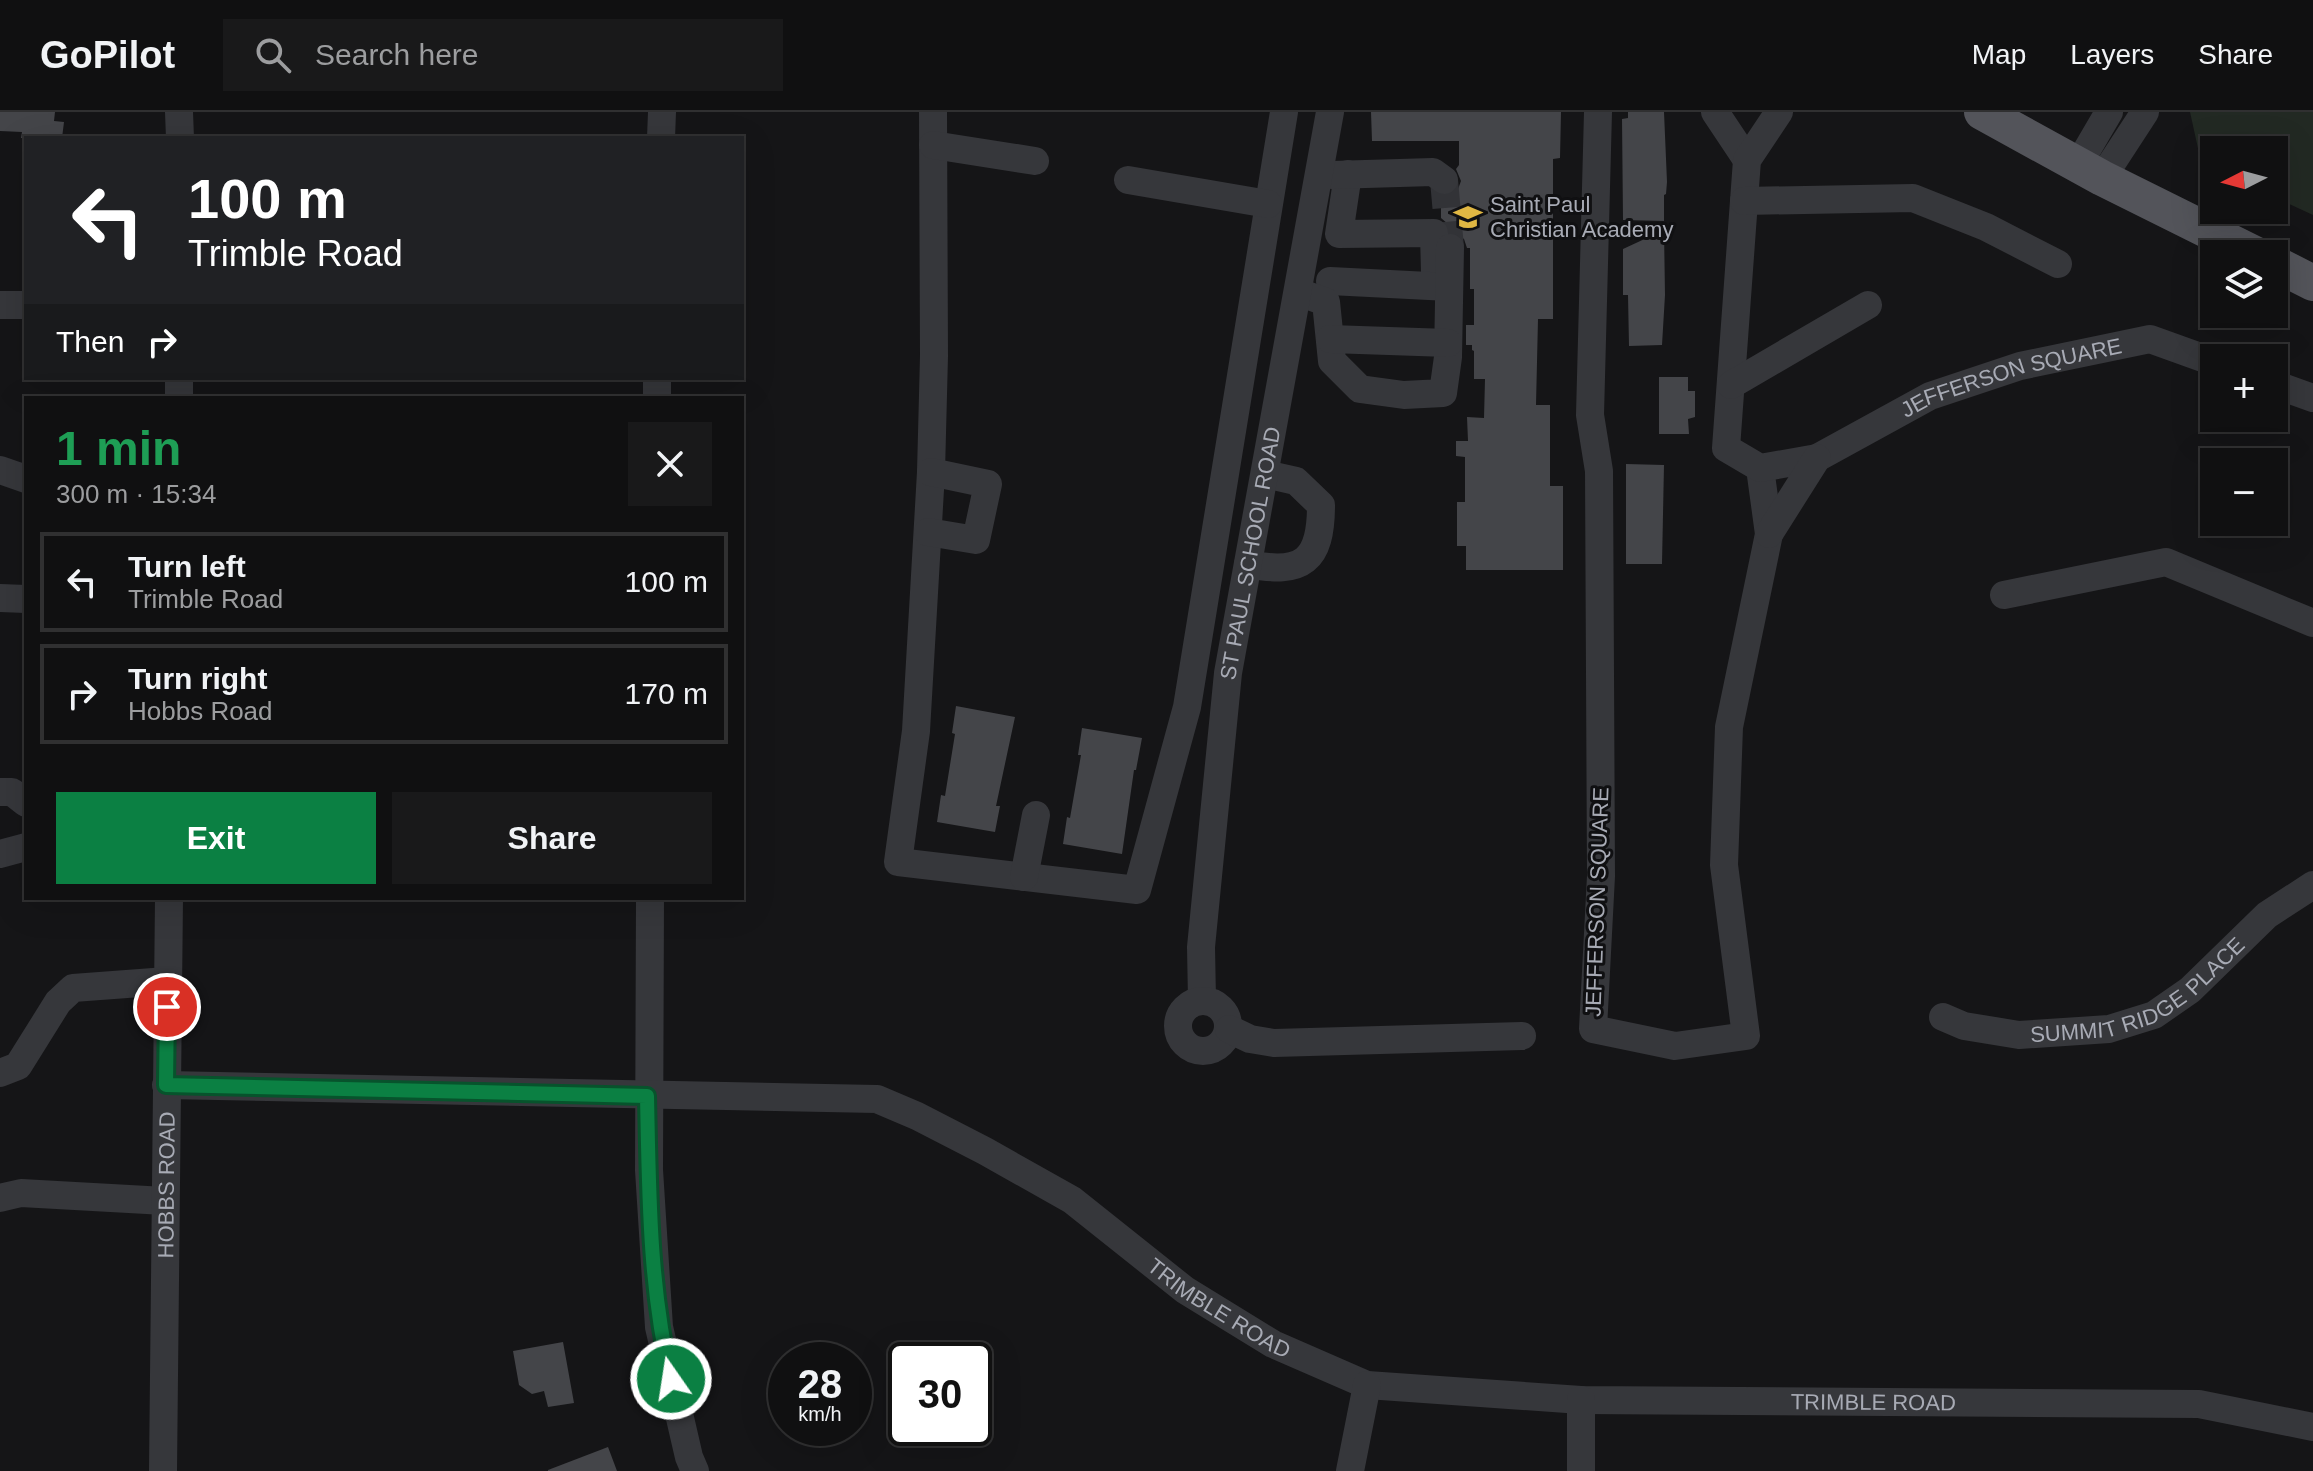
<!DOCTYPE html>
<html lang="en">
<head>
<meta charset="utf-8">
<style>
	body { margin:0; font-family:Helvetica,sans-serif; background:#19191a; color:#f1f3f6; height:100vh; display:flex; flex-direction:column; font-size:30px; white-space:nowrap }
	* { box-sizing:border-box; margin:0 }
	p { font-size:26px; color:#9c9d9f }
	.icon { flex:none; width:44px; height:44px; fill:none; stroke:currentColor; stroke-width:2; stroke-linecap:round; stroke-linejoin:round }
	.map { position:relative; flex:1; overflow:hidden }
	.sheet { position:absolute; left:24px; top:284px; width:720px; height:504px; display:flex; flex-direction:column; background:#101011; border-radius:0px; box-shadow:0 8px 32px #0002,0 0 0 2px #303031 }
	.sheet>* { flex:none }
	.hud { position:absolute; left:24px; top:24px; width:720px; height:244px; border-radius:0px; box-shadow:0 8px 32px #0002,0 0 0 2px #303031; background:#202124; color:#fff; overflow:hidden }
	.needle { width:52px; rotate:264deg }
	.controls { position:absolute; left:2200px; top:24px; display:grid; gap:16px }
	.controls a { display:grid; place-items:center; width:88px; height:88px; border-radius:0px; background:#101011; box-shadow:0 8px 32px #0002,0 0 0 2px #303031; font-size:40px }
	.speed { position:absolute; left:768px; top:1230px; display:flex; gap:16px; font-size:40px; font-weight:700; text-align:center }
	.speed>* { display:grid; place-content:center; width:104px; height:104px; border-radius:50%; background:#101011; box-shadow:0 8px 32px #0002,0 0 0 2px #303031; line-height:1 }
	.speed small { font-size:20px; font-weight:400 }
	.speed .limit { border:4px solid #111; border-radius:12px; background:#fff; color:#111 }
	.pin { position:absolute; display:grid; place-items:center; width:68px; height:68px; color:#fff; margin:-34px; border:4px solid #fff; border-radius:50%; box-shadow:0 2px 8px #0007 }
	.me { position:absolute; width:88px; margin:-44px; rotate:347deg; stroke-linejoin:round; filter:drop-shadow(0 0 6px #0008) }
	.turn { display:flex; align-items:center; gap:28px; height:168px; padding:0 32px; font-size:36px }
	.turn .icon { width:104px; height:104px; stroke-width:2.5 }
	.turn b { display:block; font-size:56px; line-height:68px }
	.then { display:flex; align-items:center; height:76px; padding:0 32px; background:#0003; gap:16px; font-size:30px }
	.round { display:grid; place-items:center; flex:none; width:84px; height:84px; border-radius:0px; background:#19191a }
	.overview { display:flex; align-items:center; justify-content:space-between; height:136px; padding:0 32px }
	h1 { font-size:48px; font-weight:700; line-height:60px; color:#1e9e55 }
	.cta { display:flex; gap:16px; margin-top:auto; padding:16px 32px }
	.cta a { flex:1; height:92px; border-radius:0px; background:#0b8043; color:#fff; font-size:32px; font-weight:700; line-height:92px; text-align:center }
	.cta a+a { background:#19191a; color:#f1f3f6 }
	ul { padding:0; list-style:none }
	li { display:flex; align-items:center; gap:24px; height:100px; margin:0 16px 12px; padding:0 16px; border:4px solid #303031; border-radius:0px }
	li div { flex:1 }
	li b { display:block; font-size:30px }
	li em { font-style:normal }
	header { display:flex; align-items:center; gap:48px; box-sizing:border-box; height:112px; padding:0 40px; background:#101011; border-bottom:2px solid #303031 }
	header strong { font-size:38px }
	nav { display:flex; gap:44px; margin-inline-start:auto; font-size:28px }
	.search { width:560px; height:72px; background:#19191a; display:flex; align-items:center; gap:20px; box-sizing:border-box; padding:0 28px; border-radius:0px; color:#9c9d9f; font-size:30px }
	.map>svg:first-child { display:block }
	.green { fill:#222923 }
	.building { fill:#444549 }
	.lines { fill:none; stroke-linecap:round; stroke-linejoin:round }
	.minor-tunnel { stroke:#323337; stroke-width:28; stroke-dasharray:28 14; stroke-linecap:butt }
	.minor { stroke:#36373b; stroke-width:28 }
	.major { stroke:#53545a; stroke-width:36 }
	.route-casing { stroke:#07532c; stroke-width:20 }
	.route { stroke:#0b8043; stroke-width:14 }
	.labels { text-anchor:middle; dominant-baseline:central; stroke-width:6; stroke-linejoin:round; paint-order:stroke }
	.poi-label { font-size:22px; fill:#a8abb5; stroke:#101012; text-anchor:start }
	.street-label { font-size:22px; fill:#a8abb5; stroke:#101012 }
</style>
</head>
<body>
<header>
<strong>GoPilot</strong>
<div class="search"><svg class="icon" aria-label="search" viewBox="0 0 24 24"><circle cx="10" cy="10" r="6"/><path d="M15 15l6 6"/></svg>Search here</div>
<nav><a>Map</a><a>Layers</a><a>Share</a></nav>
</header>
<div class="map">
<svg width="2313" height="1359" viewBox="0 0 2313 1359">
	<rect width="100%" height="100%" fill="#151517"/>
	<polygon class="green" points="2190,0 2313,0 2313,103 2274,85 2274,38 2214,38 2214,56 2201,50"/>
	<g class="building">
		<polygon points="0,0 55,0 54,9 64,10 62,26 21,26 22,20 0,19"/>
		<polygon points="1371,0 1561,0 1560,46 1553,47 1553,207 1538,207 1536,293 1550,293 1550,374 1563,374 1563,458 1466,458 1466,434 1457,434 1457,390 1465,390 1465,345 1456,344 1456,329 1468,329 1467,305 1484,306 1485,267 1474,267 1474,239 1472,238 1472,233 1466,233 1466,213 1474,213 1474,177 1470,177 1470,136 1467,136 1464,127 1451,119 1448,112 1441,106 1441,87 1437,83 1450,84 1458,77 1461,69 1456,57 1459,53 1459,29 1372,29"/>
		<polygon points="1628,0 1664,0 1667,70 1666,82 1664,83 1664,109 1623,108 1622,7 1628,6"/>
		<polygon points="1664,118 1665,183 1662,233 1629,234 1628,183 1623,183 1623,137"/>
		<polygon points="1659,265 1688,265 1688,279 1695,279 1695,305 1688,307 1689,322 1659,322"/>
		<polygon points="1626,352 1664,353 1662,452 1626,452"/>
		<polygon points="956,594 1015,605 996,694 1000,694 995,720 937,710 941,683 945,684 955,622 952,621"/>
		<polygon points="1082,616 1142,626 1136,658 1134,658 1122,742 1063,732 1067,705 1070,706 1081,643 1078,643"/>
		<polygon points="563,1230 574,1291 548,1295 544,1279 532,1282 519,1273 513,1239"/>
		<polygon points="608,1335 617,1359 548,1359 548,1358"/>
	</g>
	<g class="lines">
		<polyline class="minor-tunnel" points="1444,68 1450,136"/>
		<g class="minor">
			<polyline points="179,0 180,26"/>
			<polyline points="933,0 934,244 931,360 916,619 898,750 1137,778 1187,595 1284,0"/>
			<polyline points="1598,0 1590,303 1599,359 1601,764 1593,917 1675,934 1746,924 1724,753 1729,615 1769,422 1760,356"/>
			<polyline points="1715,0 1747,48"/>
			<path id="s1" d="M1779,0L1747,48L1726,336L1760,356L1817,346L1930,284L2020,254L2150,227L2214,250"/>
			<polyline points="661,26 662,0"/>
			<polyline points="933,33 1035,49"/>
			<polyline points="2078,53 2109,0"/>
			<polyline points="1348,62 1339,122 1434,121 1435,161"/>
			<polyline points="1332,63 1433,60 1444,68"/>
			<polyline points="2102,66 2145,0"/>
			<polyline points="1128,68 1268,92"/>
			<polyline points="1744,89 1913,86 1986,115 2058,152"/>
			<polyline points="1330,169 1449,175"/>
			<polyline points="1298,180 1326,190 1332,249 1360,277 1404,283 1443,281 1448,245 1450,136"/>
			<polyline points="0,193 26,193"/>
			<polyline points="1330,227 1448,231"/>
			<polyline points="2274,272 2313,286"/>
			<polyline points="1731,273 1868,193"/>
			<polyline points="179,286 179,266"/>
			<polyline points="657,286 657,266"/>
			<polyline points="0,358 26,367"/>
			<polyline points="928,420 976,428 988,372 931,360"/>
			<polyline points="1769,422 1817,346"/>
			<path d="M1248,452C1303,463 1321,449 1321,393L1296,369L1265,362"/>
			<polyline points="2004,483 2166,450 2313,511"/>
			<polyline points="0,486 26,487"/>
			<polyline points="0,680 12,680 26,691"/>
			<polyline points="0,742 26,735"/>
			<polyline points="1024,765 1036,703"/>
			<polyline points="650,786 649,1058 659,1215 689,1345 695,1359"/>
			<path id="s2" d="M1202,888L1201,835L1228,561L1330,0"/>
			<circle cx="1203" cy="914" r="25"/>
			<path id="s3" d="M1943,905L1964,914L2019,923L2109,917L2154,903L2190,878L2267,803L2313,773"/>
			<polyline points="1229,917 1250,927 1274,931 1522,924"/>
			<polyline points="0,961 18,954 58,890 73,876 167,869"/>
			<path id="s4" d="M166,973L877,987L917,1004L985,1039L1072,1088L1185,1178L1273,1232L1367,1273L1581,1288L2199,1292L2313,1315"/>
			<polyline points="0,1086 21,1081 165,1089"/>
			<path id="s5" d="M163,1359L169,786"/>
			<polyline points="1350,1359 1367,1273"/>
			<polyline points="1581,1359 1581,1288"/>
		</g>
		<g class="major">
			<polyline points="1982,0 2102,66 2255,142"/>
			<polyline points="2274,151 2313,171"/>
		</g>
	</g>
	<g class="lines">
		<defs>
			<path id="route" d="M167,895L166,973L647,984C649,1078 649,1175 671,1267"/>
		</defs>
		<use href="#route" class="route-casing"/>
		<use href="#route" class="route"/>
	</g>
	<defs>
		<symbol id="school-bare" viewBox="-9 -9 18 18"><path d="M0-5L7-2L0 1L-7-2ZM-4 1L0 2.5L4 1V4Q0 6-4 4Z" fill="#e0b743" stroke="#101012" stroke-width="2.5" paint-order="stroke"/></symbol>
	</defs>
	<g fill-rule="evenodd">
		<use href="#school-bare" x="1448" y="85" width="40" height="40"/>
	</g>
	<g class="labels">
		<g class="poi-label">
			<text x="1490" y="92">Saint Paul<tspan x="1490" dy="25">Christian Academy</tspan></text>
		</g>
		<g class="street-label">
			<text stroke="none"><textPath href="#s1" startOffset="656">JEFFERSON SQUARE</textPath></text>
			<text stroke="none"><textPath href="#s2" startOffset="450">ST PAUL SCHOOL ROAD</textPath></text>
			<text transform="translate(1597 790) rotate(-88)">JEFFERSON SQUARE</text>
			<text stroke="none"><textPath href="#s3" startOffset="210">SUMMIT RIDGE PLACE</textPath></text>
			<text stroke="none"><textPath href="#s5" startOffset="286">HOBBS ROAD</textPath></text>
			<text stroke="none"><textPath href="#s4" startOffset="1114">TRIMBLE ROAD</textPath></text>
			<text stroke="none"><textPath href="#s4" startOffset="1788">TRIMBLE ROAD</textPath></text>
		</g>
	</g>
</svg>
<div class="controls">
<a><svg class="needle" viewBox="-14 -14 28 28"><path d="M0-13l5 13h-10z" fill="#e53935"/><path d="M0 13l5-13h-10z" fill="#9c9d9f"/></svg></a>
<a><svg class="icon" aria-label="layers" viewBox="0 0 24 24"><path d="M12 4l9 5-9 5-9-5zM3 14l9 5 9-5"/></svg></a>
<a>+</a>
<a>−</a>
</div>
<div class="speed"><div>28<small>km/h</small></div><div class="limit">30</div></div>
<div class="pin" style="left:167px;top:895px;background:#d93025"><svg class="icon" aria-label="arrive" viewBox="0 0 24 24"><path d="M6 21V4h12l-3 4 3 4H6"/></svg></div>
<svg class="me" style="left:671px;top:1267px" viewBox="-20 -20 40 40"><circle r="17" fill="#0b8043" stroke="#fff" stroke-width="3"/><path d="M0-11L8 9 0 5-8 9z" fill="#fff"/></svg>
<div class="hud">
<div class="turn"><svg class="icon" aria-label="left" viewBox="0 0 24 24"><path d="M17 20v-9H6M10 6l-5 5 5 5"/></svg><div><b>100 m</b>Trimble Road</div></div>
<div class="then">Then<svg class="icon" aria-label="right" viewBox="0 0 24 24"><path d="M7 20v-9h11M14 6l5 5-5 5"/></svg></div>
</div>
<section class="sheet">
<div class="overview"><div><h1>1 min</h1><p>300 m · 15:34</p></div><a class="round"><svg class="icon" aria-label="close" viewBox="0 0 24 24"><path d="M6 6l12 12M18 6L6 18"/></svg></a></div>
<ul>
<li><svg class="icon" aria-label="left" viewBox="0 0 24 24"><path d="M17 20v-9H6M10 6l-5 5 5 5"/></svg><div><b>Turn left</b><p>Trimble Road</p></div><em>100 m</em></li>
<li><svg class="icon" aria-label="right" viewBox="0 0 24 24"><path d="M7 20v-9h11M14 6l5 5-5 5"/></svg><div><b>Turn right</b><p>Hobbs Road</p></div><em>170 m</em></li>
</ul>
<div class="cta"><a>Exit</a><a>Share</a></div>
</section>
</div>
</body>
</html>
